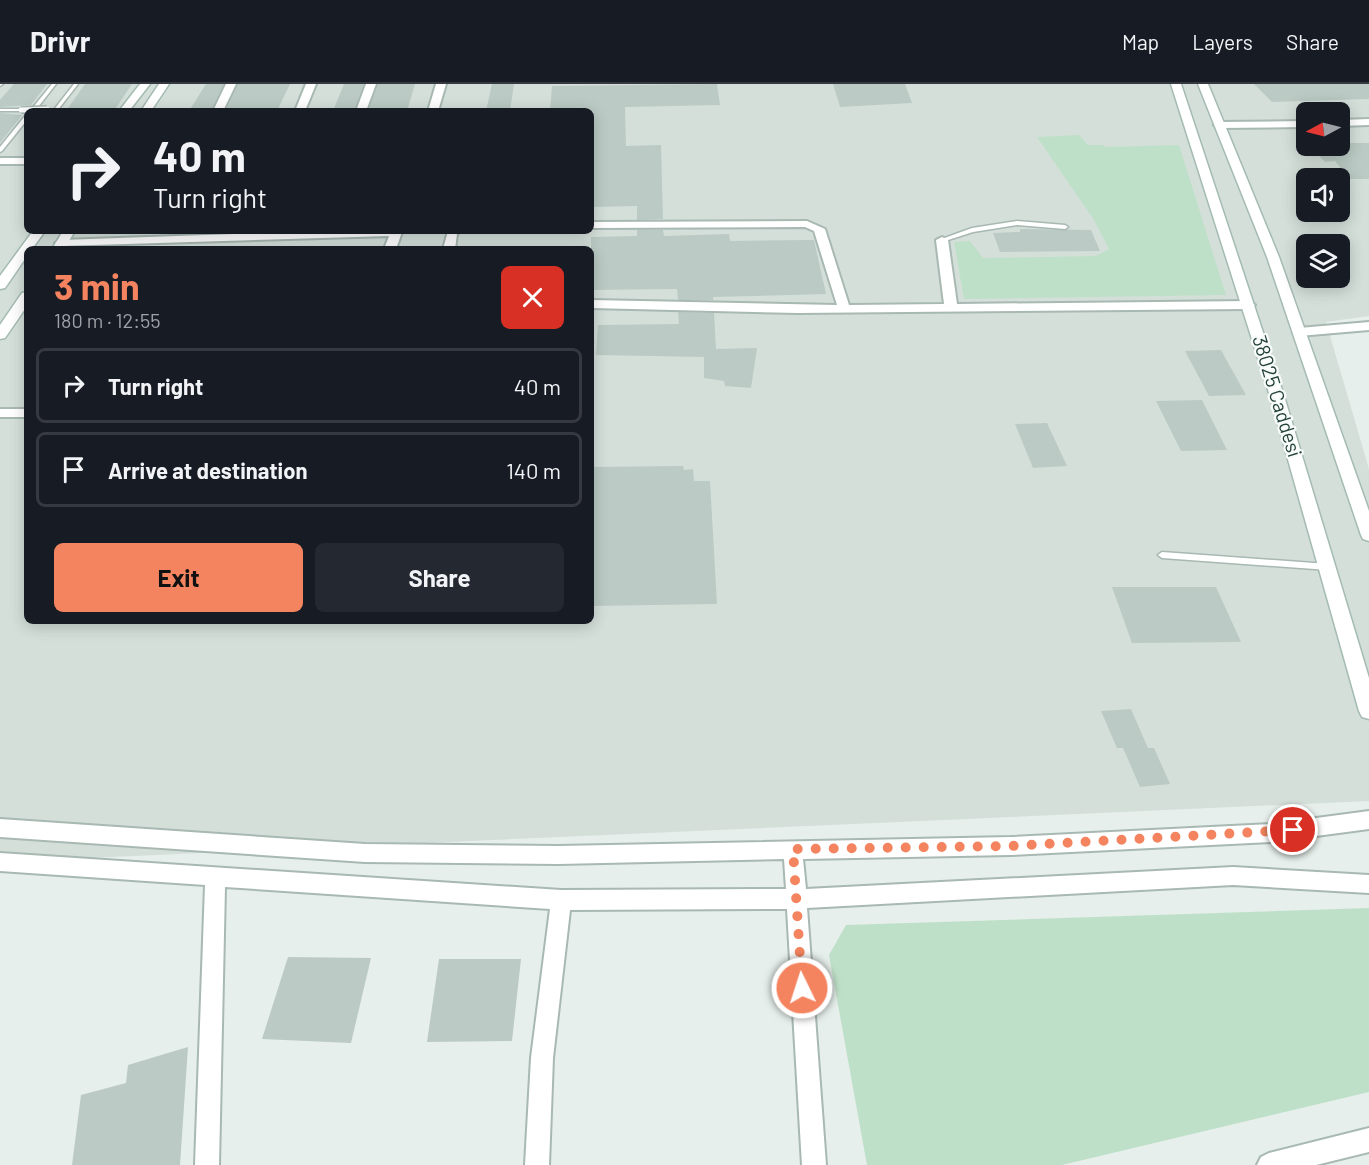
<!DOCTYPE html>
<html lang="en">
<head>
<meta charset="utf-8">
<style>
	body { margin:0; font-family:Barlow,sans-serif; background:#242831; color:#f1f3f6; height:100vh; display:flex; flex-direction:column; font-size:22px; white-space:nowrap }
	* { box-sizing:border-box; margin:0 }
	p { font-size:20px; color:#9ea1a6 }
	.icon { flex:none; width:33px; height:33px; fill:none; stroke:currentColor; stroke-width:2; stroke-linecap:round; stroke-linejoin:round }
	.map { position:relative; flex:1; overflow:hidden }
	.details { position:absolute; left:24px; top:162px; width:570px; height:378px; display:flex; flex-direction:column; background:#171b24; border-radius:9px; box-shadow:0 3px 15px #0003 }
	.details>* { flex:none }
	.top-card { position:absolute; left:24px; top:24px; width:570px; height:126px; border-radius:9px; box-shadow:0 3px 15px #0003; background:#171b24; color:#f1f3f6; overflow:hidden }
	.needle { width:39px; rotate:263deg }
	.controls { position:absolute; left:1296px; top:18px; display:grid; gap:12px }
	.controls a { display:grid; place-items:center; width:54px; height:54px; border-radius:9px; background:#171b24; box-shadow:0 3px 15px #0003; font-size:30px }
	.pin { position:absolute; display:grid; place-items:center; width:51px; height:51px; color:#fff; margin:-26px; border:3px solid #fff; border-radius:50%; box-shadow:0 2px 6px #0007 }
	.me { position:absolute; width:66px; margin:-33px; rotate:356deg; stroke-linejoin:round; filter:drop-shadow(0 0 4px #0008) }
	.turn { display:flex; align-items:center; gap:21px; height:126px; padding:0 30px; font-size:27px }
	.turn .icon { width:78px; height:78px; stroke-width:2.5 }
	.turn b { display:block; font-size:42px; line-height:51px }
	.round { display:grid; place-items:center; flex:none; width:63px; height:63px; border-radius:9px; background:#242831 }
	.head { display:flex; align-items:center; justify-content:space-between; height:102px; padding:0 30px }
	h1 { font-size:36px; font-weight:700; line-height:45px; color:#f4845f }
	.action { display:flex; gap:12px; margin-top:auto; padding:12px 30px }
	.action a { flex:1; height:69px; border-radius:9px; background:#f4845f; color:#111; font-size:24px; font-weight:700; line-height:69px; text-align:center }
	.action a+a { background:#242831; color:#f1f3f6 }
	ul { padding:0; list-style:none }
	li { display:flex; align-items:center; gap:18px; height:75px; margin:0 12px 9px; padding:0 18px; border:3px solid #363941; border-radius:9px }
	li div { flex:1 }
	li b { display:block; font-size:22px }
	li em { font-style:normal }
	header { display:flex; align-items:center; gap:36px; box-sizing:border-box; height:84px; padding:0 30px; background:#171b24; border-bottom:2px solid #363941 }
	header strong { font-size:28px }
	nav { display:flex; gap:33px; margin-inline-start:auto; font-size:21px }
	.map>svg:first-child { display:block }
	.built { fill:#d4dfda; fill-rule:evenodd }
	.green { fill:#bfe0c8 }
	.building { fill:#bbcac4 }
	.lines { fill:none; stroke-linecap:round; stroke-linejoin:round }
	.lane-casing { stroke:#a8b8b2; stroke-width:3 }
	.street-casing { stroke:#a8b8b2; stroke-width:4 }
	.secondary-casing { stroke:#a4bbb3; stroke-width:3 }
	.lane { fill:#fff; fill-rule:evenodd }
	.street { fill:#fff; fill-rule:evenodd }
	.secondary { fill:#fff; fill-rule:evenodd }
	.lane-bridge-casing { stroke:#a8b8b2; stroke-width:8; stroke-linecap:butt }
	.lane-bridge { stroke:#fff; stroke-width:5 }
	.route { stroke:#f4845f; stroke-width:10; stroke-dasharray:0 18 }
	.labels { text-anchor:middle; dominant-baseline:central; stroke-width:4.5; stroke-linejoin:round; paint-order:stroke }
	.street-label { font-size:20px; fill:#24423a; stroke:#f7fbf9 }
</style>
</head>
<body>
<header>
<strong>Drivr</strong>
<nav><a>Map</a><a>Layers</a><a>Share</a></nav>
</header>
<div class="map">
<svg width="1369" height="1081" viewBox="0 0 1369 1081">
	<rect width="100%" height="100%" fill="#e6efeb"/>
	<path class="built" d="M0,0H1369V232L1326,238L1369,385V717L0,778ZM27,27H591V147H27ZM1306,28H1340V62H1306ZM1306,94H1340V128H1306ZM1306,160H1340V194H1306ZM27,165H591V537H27Z"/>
	<g class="green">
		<polygon points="1079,51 1088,61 1104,61 1105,63 1179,61 1226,211 964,215 954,158 970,157 983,174 1096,172 1109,165 1094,136 1037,53"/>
		<polygon points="1369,824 1369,1008 1062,1081 867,1081 829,871 846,841"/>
	</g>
	<g class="building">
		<polygon points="14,0 47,0 31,21 0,23 0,16"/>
		<polygon points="85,0 132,0 114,27 66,27"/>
		<polygon points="206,0 224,0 211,27 189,27"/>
		<polygon points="238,0 290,0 277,27 225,27"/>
		<polygon points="344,0 364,0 354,27 333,27"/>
		<polygon points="378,0 415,0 407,27 368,27"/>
		<polygon points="492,0 514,0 510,27 486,27"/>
		<polygon points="717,0 720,21 625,23 626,62 661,61 663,135 637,136 637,122 591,123 591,27 550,27 552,2"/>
		<polygon points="833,0 905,0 912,19 840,23"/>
		<polygon points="1254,0 1369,0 1369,15 1272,18"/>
		<polygon points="0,29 22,31 0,59"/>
		<polygon points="1340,59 1369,59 1369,95 1349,95 1335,77 1325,78 1310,62 1340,62"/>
		<polygon points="1020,145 1091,146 1100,167 1000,168 993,149 1020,148"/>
		<polygon points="637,146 663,146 664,152 729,150 730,157 814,156 826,210 713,213 713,216 678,216 677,205 591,206 591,153 637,152"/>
		<polygon points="678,228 714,229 716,265 757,264 751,304 725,302 724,297 704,294 704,273 596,271 598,241 679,240"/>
		<polygon points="1221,266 1246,311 1209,312 1185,267"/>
		<polygon points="1202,316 1227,366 1181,367 1156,317"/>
		<polygon points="1047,339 1067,382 1033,384 1015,340"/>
		<polygon points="683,382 684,386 693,385 694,397 710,397 717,520 591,522 591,383"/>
		<polygon points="1112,503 1216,503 1241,558 1132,559"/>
		<polygon points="1131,625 1148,664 1154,664 1170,700 1140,703 1123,664 1117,664 1101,627"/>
		<polygon points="288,873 371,874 351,959 262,955"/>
		<polygon points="439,875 521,875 512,957 427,958"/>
		<polygon points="188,963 180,1081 72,1081 81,1011 126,999 128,981"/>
	</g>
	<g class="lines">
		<defs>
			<g id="lane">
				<polygon points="0,0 3,0 0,2"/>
				<polygon points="52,0 56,0 35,27 30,27"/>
				<polygon points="74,0 78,0 57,27 53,27"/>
				<polygon points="0,25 21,25 23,26 21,27 0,27"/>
				<polygon points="25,32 27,32 27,36 2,67 0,68 0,63"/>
				<polygon points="1017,137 1065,141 1068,143 1065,145 1017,141 973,148 942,158 939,156 972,144"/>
				<polygon points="1162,468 1328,480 1332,483 1328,486 1162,474 1158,471"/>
			</g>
			<g id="street">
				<polygon points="226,0 236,0 223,27 213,27"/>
				<polygon points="306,0 316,0 305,27 295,27"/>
				<polygon points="366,0 376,0 366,27 356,27"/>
				<polygon points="436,0 446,0 438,27 428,27"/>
				<polygon points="1369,35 1369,41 1340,42 1340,36"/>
				<polygon points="1306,37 1306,43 1219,44 1214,41 1219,38"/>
				<rect x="0" y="74" width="27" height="6"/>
				<polygon points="807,137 825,145 849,221 944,220 936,156 942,153 948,156 957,220 1249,217 1255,221 1249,225 798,229 591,224 591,216 837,221 814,147 805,143 591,144 591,138"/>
				<polygon points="323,147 402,148 396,165 384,165 389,152 61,162 55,159 61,156"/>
				<polygon points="448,147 461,147 457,150 455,165 443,165"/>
				<polygon points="1369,238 1369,246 1299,252 1293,248 1299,244"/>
				<rect x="0" y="325" width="27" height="8"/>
				<polygon points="1369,727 1369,745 1271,758 1011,771 803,775 806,805 1233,783 1369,791 1369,809 1233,801 807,824 826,1081 802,1081 787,825 570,826 553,974 549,1081 525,1081 531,974 550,825 225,803 219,1081 195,1081 205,801 0,787 0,769 561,806 786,805 784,775 558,780 365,778 0,753 0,735 365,760 558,762 1011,753 1271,740"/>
				<polygon points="1369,1044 1369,1068 1316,1081 1257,1081 1261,1073 1269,1069"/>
			</g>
			<g id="secondary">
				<polygon points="140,0 150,0 129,27 119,27"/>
				<polygon points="159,0 169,0 151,27 141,27"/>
				<polygon points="1171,0 1181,0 1284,312 1369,594 1369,635 1362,633 1359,627 1270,312"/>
				<polygon points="1198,0 1208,0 1279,173 1369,427 1369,457 1363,455 1361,451 1267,173"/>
				<polygon points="33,147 45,147 32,165 27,165 27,172 5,204 0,205 0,192"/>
				<polygon points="63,147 75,147 64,165 52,165"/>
				<polygon points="27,208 27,222 5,254 0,255 0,241 22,209"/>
			</g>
		</defs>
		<use href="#lane" class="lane-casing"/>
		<use href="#street" class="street-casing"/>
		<use href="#secondary" class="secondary-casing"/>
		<use href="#lane" class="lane"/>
		<use href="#street" class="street"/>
		<use href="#secondary" class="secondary"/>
		<defs>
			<polyline id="lane-bridge" points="21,26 47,25"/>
		</defs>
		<use href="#lane-bridge" class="lane-bridge-casing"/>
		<use href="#lane-bridge" class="lane-bridge"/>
	</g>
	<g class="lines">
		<polyline class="route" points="802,904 793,765 1011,762 1293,746"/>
	</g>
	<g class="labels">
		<g class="street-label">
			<text transform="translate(1278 312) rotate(73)">38025 Caddesi</text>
		</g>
	</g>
</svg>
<div class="controls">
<a><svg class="needle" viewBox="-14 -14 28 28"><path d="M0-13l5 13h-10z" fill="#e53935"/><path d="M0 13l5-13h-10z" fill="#9ea1a6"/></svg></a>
<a><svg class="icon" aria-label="sound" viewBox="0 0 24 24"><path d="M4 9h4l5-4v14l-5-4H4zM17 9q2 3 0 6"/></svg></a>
<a><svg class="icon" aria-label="layers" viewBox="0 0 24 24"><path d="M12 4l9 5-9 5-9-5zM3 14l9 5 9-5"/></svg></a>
</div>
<div class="pin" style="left:1293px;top:746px;background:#d93025"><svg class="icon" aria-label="arrive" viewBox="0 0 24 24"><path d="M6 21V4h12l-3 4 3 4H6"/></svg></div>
<svg class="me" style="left:802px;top:904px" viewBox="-20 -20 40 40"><circle r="17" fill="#f4845f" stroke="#fff" stroke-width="3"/><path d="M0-11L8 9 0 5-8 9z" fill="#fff"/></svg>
<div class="top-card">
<div class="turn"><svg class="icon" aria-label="right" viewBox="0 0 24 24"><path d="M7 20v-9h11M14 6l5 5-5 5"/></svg><div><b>40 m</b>Turn right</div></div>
</div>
<section class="details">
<div class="head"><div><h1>3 min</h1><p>180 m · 12:55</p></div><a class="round" style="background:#d93025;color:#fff"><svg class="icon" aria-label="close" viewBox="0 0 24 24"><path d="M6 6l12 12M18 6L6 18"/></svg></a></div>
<ul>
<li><svg class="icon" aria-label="right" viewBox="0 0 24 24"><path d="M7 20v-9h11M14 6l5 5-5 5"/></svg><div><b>Turn right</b></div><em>40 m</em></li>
<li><svg class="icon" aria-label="arrive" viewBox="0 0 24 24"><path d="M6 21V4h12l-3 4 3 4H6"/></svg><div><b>Arrive at destination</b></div><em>140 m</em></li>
</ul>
<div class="action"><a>Exit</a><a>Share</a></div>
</section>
</div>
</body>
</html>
